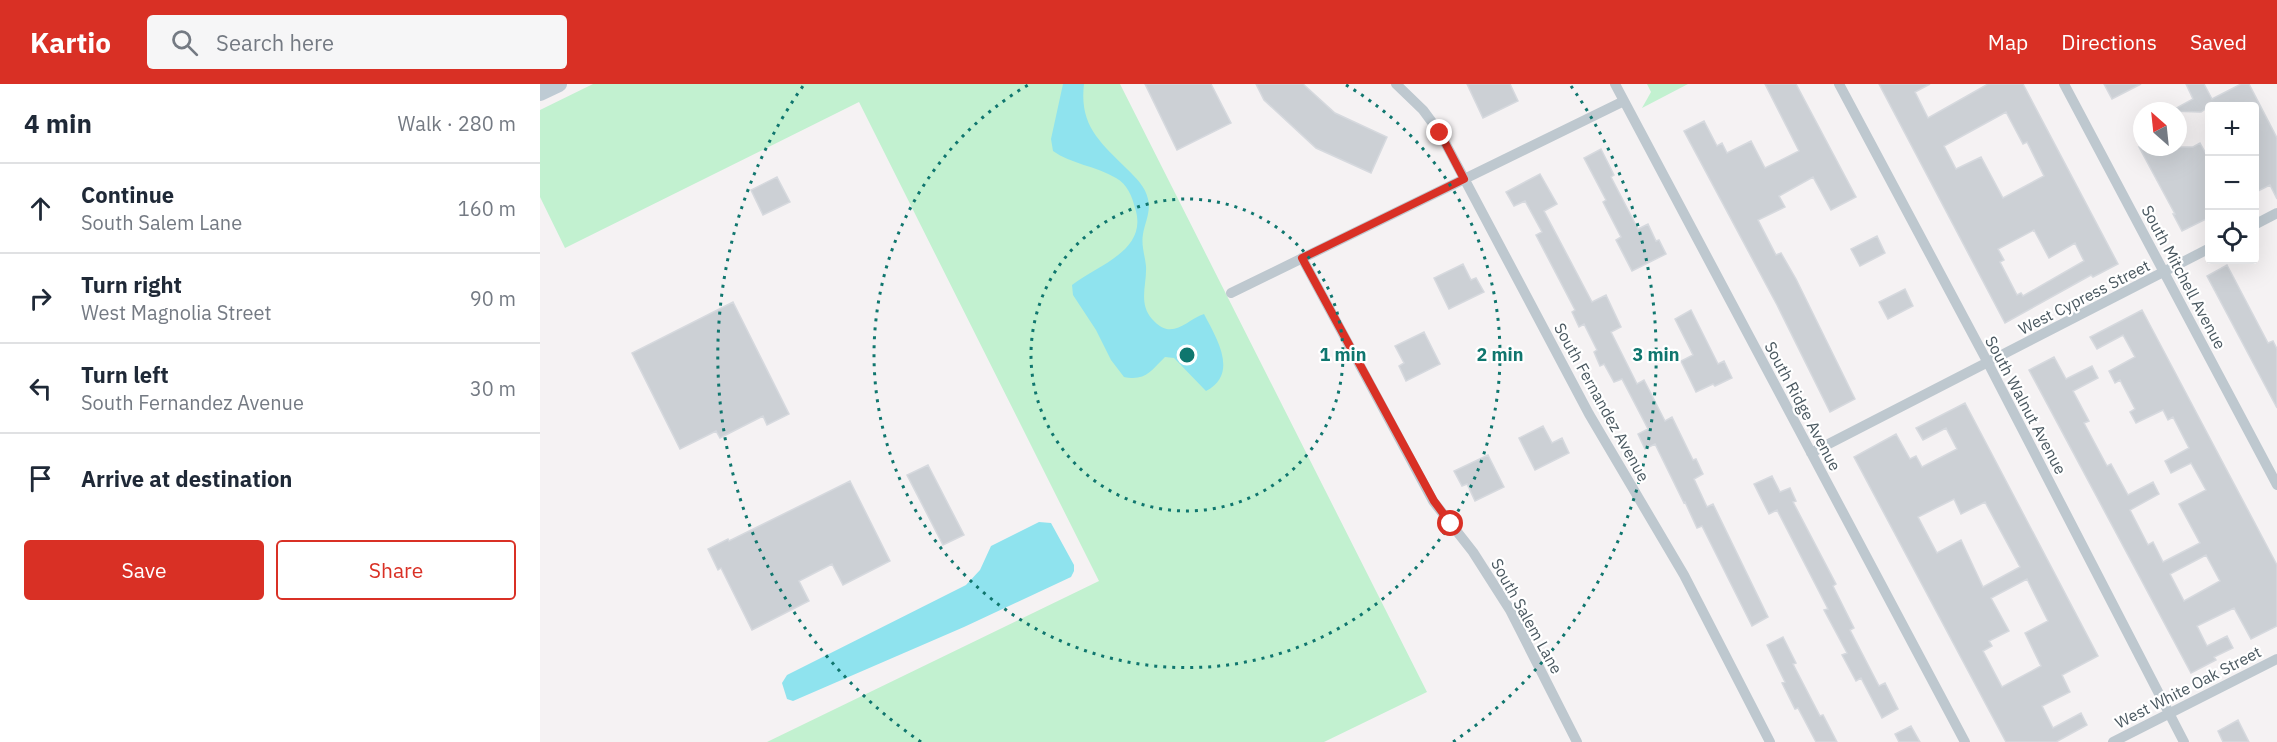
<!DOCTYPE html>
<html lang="en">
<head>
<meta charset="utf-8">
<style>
  body { margin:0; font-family:"IBM Plex Sans",sans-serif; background:#f6f6f7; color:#1f2937 }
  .controls { position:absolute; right:18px; top:18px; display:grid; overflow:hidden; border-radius:6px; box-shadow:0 6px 24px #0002 }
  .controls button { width:54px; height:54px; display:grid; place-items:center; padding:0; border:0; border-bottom:2px solid #e0e1e3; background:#fff; color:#1f2937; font:30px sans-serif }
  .compass { position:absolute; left:1593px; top:18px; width:54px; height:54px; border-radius:50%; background:#fff; box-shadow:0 6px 24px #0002; rotate:333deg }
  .stop { position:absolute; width:18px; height:18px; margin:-14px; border:4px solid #d93025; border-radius:50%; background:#fff }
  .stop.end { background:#d93025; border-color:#fff; box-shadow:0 2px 6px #0008 }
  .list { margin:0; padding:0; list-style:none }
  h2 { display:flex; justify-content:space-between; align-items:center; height:78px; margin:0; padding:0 24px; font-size:26px }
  h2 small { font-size:20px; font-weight:400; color:#747a83 }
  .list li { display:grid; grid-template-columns:39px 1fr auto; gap:18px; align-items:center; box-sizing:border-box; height:90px; padding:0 24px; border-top:2px solid #e0e1e3 }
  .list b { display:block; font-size:22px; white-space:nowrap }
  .list p { margin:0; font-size:20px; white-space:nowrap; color:#747a83 }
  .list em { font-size:20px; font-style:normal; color:#747a83 }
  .actions { display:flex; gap:12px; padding:18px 24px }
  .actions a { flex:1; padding:14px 0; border:2px solid #d93025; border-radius:6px; text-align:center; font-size:21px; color:#d93025 }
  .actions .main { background:#d93025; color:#fff }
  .icon { flex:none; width:33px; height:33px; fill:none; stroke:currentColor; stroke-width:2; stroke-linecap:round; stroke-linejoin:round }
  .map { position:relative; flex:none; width:1737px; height:658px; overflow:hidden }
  header { display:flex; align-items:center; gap:36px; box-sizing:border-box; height:84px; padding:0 30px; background:#d93025; color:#fff }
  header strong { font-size:28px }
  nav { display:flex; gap:33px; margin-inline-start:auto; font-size:21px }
  .search { width:420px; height:54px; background:#f6f6f7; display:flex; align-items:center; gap:15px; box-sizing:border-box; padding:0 21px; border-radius:6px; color:#747a83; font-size:22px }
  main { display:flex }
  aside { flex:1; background:#fff }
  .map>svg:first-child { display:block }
  .green { fill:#c2f1d0 }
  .water { fill:#8fe3ee }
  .building { fill:#ccd0d5; stroke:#d6d9de; stroke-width:1.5; fill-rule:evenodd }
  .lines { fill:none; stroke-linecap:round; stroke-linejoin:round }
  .street { stroke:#bec8cf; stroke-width:10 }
  .secondary { stroke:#becbd4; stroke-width:16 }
  .route { stroke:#d93025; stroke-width:8 }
  .ring { fill:none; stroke:#0f766e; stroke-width:3; stroke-dasharray:3 6 }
  .labels { text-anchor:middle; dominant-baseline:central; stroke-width:4.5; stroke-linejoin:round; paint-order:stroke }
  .street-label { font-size:16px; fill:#4a5860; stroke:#fff }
  .centre { fill:#0f766e; stroke:#fff; stroke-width:3 }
  .ring-label { font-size:18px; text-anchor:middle; font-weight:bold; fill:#0f766e; stroke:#fff; stroke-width:4.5; stroke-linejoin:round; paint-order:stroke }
</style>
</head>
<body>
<header>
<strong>Kartio</strong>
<div class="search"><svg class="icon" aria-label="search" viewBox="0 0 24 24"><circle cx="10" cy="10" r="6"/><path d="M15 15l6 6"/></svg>Search here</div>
<nav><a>Map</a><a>Directions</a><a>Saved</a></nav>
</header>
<main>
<aside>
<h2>4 min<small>Walk · 280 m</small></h2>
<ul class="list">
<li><svg class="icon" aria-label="ahead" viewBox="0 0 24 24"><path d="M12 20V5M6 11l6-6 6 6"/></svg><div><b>Continue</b><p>South Salem Lane</p></div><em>160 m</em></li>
<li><svg class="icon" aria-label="right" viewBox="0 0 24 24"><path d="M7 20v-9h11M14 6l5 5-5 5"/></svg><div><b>Turn right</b><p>West Magnolia Street</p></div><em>90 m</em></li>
<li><svg class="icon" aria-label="left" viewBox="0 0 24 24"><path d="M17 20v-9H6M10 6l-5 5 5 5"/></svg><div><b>Turn left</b><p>South Fernandez Avenue</p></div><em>30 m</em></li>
<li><svg class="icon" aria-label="arrive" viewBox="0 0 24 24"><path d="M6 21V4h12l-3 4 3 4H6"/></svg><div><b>Arrive at destination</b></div></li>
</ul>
<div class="actions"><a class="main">Save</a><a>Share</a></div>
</aside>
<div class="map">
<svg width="1737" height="658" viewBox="0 0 1737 658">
  <rect width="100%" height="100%" fill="#f5f2f3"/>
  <path class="green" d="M53,0H580L887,608L784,658H227L559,497L319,18L25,164L0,113V26Z
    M1107,0H1148L1102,24L1111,8Z"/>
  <path class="water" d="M523,0H544C539,42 560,58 587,85C596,94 605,102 608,115C611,128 605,138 603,150C601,161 605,172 606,182C607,201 598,219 612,235C632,258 646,236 664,230C677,255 699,290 666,307L634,274L625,273C610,288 605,297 584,293L571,276L556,246L533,211L532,201C558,181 609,166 595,124C592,112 587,100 576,94C556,82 531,80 513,67L511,55Z
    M499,438L511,439L534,481V487L531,493L424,543L253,617L247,615L242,599L247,591L426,501L440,486L451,462Z"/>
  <path class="building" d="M605,0H671L691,39L637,66Z
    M716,0H763L795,29L847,53L831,89L776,64L724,16Z
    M927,0H970L978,17L943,34Z
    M1225,0H1256L1316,113L1291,126L1273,93L1239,112L1245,123L1218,136L1236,171L1241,169L1256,195L1315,315L1290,328L1237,221L1144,47L1164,37L1177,62L1182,59L1187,69L1211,57L1225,84L1259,67Z
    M1339,0H1390L1375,8L1388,34L1448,0H1483L1578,180L1553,193L1551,191L1465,239ZM1466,28L1483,60L1487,58L1504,92L1463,114L1441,73L1416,85L1404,62ZM1494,146L1509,174L1535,159L1544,177L1483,212L1481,209L1477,211L1460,178L1464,176L1458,165Z
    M1564,0H1601L1572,15Z
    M1646,0H1664L1672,15L1701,0H1709L1737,54V115L1730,101L1714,109V22H1670L1661,28L1631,27L1653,15Z
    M1660,59L1670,77V133L1642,147L1633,130H1635L1599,63H1653Z
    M1061,65L1074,91L1071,93L1098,145L1108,140L1116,157L1119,156L1126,170L1092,187L1076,156L1081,153L1063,118L1066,116L1044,74Z
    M1000,90L1017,120L1004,127L1052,218L1066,211L1081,243L1071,248L1097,300L1104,296L1125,337L1132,333L1153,376L1156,375L1163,390L1154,395L1167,423L1173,420L1228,533L1212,542L1162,442L1157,444L1145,418L1144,419L1115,360L1105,365L1098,350L1108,345L1082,295L1074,298L1064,280L1060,282L1054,268L1057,266L1044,240L1039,243L1032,228L1035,226L996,151L1002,148L985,117L974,122L966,108Z
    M237,93L250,118L223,131L211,106Z
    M1337,152L1345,169L1320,182L1311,165Z
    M923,180L931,196L936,194L944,208L909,225L894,194Z
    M1687,181L1728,259L1733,257L1737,265V324L1667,192Z
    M1365,205L1373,222L1348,235L1339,218Z
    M193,218L249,330L227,341L223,332L180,354L176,347L140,365L92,269Z
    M1151,226L1178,280L1184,277L1192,294L1175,302L1173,300L1156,308L1141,277L1153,271L1135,235Z
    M1602,226L1737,481V542L1711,555L1694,524L1657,542L1667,562L1687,552L1693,564L1674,573L1676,576L1651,589L1489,286L1514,273L1526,295L1552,282L1558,294L1533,307L1549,337L1544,339L1567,382L1571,380L1588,411L1613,398L1619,410L1590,426L1608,461L1613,458L1623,478L1660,459L1639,420L1666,406L1651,379L1631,389L1625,377L1649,364L1633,333L1628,336L1623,326L1596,339L1590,328L1595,325L1580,296L1575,299L1569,287L1595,273L1583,251L1557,265L1550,253ZM1666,471L1680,497L1644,517L1630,490Z
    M884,248L900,280L866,297L859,282L864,279L855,262Z
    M1425,319L1558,572L1522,591L1530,608L1502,622L1513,644L1541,629L1547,641L1516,658H1466L1314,373L1356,350L1370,375L1376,372L1382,383L1417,365L1406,344L1383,356L1376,344ZM1414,415L1421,430L1445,418L1480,483L1443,503L1421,456L1397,469L1378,433ZM1487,495L1508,537L1485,549L1501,582L1462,603L1443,567L1452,562L1449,557L1469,547L1451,514Z
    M1003,342L1012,359L1022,354L1029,369L995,386L979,354Z
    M948,371L964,403L935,417L927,400L922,402L914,387Z
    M388,381L424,451L403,461L367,391Z
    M1232,392L1240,408L1250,404L1256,417L1253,418L1296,500L1293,502L1314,544L1310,546L1339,602L1345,599L1358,625L1342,634L1321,594L1316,597L1302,571L1307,569L1284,526L1288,525L1237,426L1229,430L1214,400Z
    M310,397L350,477L303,501L292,480L259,497L269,517L212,546L181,484L178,486L168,465L188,455L189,457Z
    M1243,553L1256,579L1253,580L1280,632L1283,631L1297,658H1276L1258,624L1255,625L1242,599L1245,598L1227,561Z
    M1698,636L1709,658H1683L1678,647Z
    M1371,642L1380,658H1359L1355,650Z"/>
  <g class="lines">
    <path class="street" d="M856,0L883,26L900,49L1049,330L1144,491L1230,658
      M1075,0L1425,658
      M1299,0L1448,279L1644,658
      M1524,0L1737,401
      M1714,141L1737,129
      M762,174L893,417L933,468L970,526L1037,658
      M691,209L1084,17
      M1271,369L1670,164
      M1573,658L1737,575"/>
    <path class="secondary" d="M0,9L19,0"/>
  </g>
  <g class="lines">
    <path class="route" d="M900,49L924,95L762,174L894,417L911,440"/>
  </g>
  <g class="ring">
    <circle cx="647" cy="271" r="156"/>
    <path d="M806 1A313 313 0 1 1 488 1"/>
    <path d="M381 658A469 469 0 0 1 263 2M1031 2A469 469 0 0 1 913 658"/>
  </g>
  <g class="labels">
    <g class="street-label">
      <text transform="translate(1644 193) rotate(62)">South Mitchell Avenue</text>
      <text transform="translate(1544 213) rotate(-27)">West Cypress Street</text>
      <text transform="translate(1062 318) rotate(61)">South Fernandez Avenue</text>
      <text transform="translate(1486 321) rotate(62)">South Walnut Avenue</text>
      <text transform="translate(1263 322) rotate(62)">South Ridge Avenue</text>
      <text transform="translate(987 532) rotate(61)">South Salem Lane</text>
      <text transform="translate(1648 603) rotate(-27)">West White Oak Street</text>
    </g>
  </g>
  <circle cx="647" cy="271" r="9" class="centre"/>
  <g class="ring-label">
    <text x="803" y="277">1 min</text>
    <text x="960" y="277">2 min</text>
    <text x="1116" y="277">3 min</text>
  </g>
</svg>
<div class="controls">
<button>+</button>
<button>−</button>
<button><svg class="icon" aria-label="locate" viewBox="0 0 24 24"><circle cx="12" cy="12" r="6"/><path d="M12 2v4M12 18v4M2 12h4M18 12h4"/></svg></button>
</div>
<svg class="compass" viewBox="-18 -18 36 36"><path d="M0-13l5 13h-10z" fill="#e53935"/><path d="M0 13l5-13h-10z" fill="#747a83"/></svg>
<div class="stop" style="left:911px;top:440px"></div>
<div class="stop end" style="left:900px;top:49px"></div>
</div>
</main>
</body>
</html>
